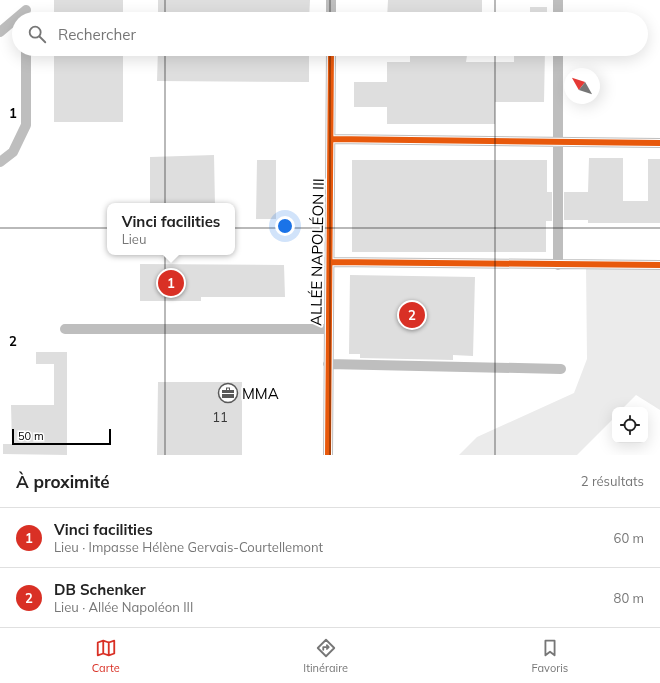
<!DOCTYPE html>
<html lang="fr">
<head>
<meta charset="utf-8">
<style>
  body { margin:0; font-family:Mulish,sans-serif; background:#f2f2f2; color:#222 }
  .controls { position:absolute; right:12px; bottom:12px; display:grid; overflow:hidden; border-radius:8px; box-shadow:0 4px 16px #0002 }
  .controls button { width:36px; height:36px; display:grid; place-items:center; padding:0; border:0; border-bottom:1px solid #e0e0e0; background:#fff; color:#222; font:20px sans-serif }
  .compass { position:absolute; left:564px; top:68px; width:36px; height:36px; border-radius:50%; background:#fff; box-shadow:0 4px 16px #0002; rotate:309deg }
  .scale { position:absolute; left:12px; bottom:10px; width:99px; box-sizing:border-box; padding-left:4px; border:2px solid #000; border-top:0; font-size:11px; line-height:14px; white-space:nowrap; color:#000; -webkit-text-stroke:3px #fff; paint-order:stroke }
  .you { position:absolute; left:285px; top:226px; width:14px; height:14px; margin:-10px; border:3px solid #fff; border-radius:50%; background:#1a73e8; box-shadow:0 0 0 6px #1a73e833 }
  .badge { display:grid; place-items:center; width:26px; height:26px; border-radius:50%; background:#d93025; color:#fff; font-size:13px; font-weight:700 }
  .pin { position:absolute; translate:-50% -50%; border:2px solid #fff; box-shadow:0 1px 4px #0006 }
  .popup { position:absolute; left:107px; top:203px; width:128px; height:52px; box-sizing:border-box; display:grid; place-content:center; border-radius:8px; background:#fff; filter:drop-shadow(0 1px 3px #0005); font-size:13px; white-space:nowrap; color:#767676 }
  .popup b { font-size:15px; color:#222 }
  .popup::after { content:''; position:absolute; left:50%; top:100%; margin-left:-8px; border:8px solid transparent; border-top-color:#fff }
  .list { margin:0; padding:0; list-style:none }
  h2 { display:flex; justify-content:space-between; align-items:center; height:52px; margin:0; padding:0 16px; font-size:17px }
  h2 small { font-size:13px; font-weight:400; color:#767676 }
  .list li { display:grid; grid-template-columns:26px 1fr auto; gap:12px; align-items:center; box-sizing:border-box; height:60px; padding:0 16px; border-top:1px solid #e0e0e0 }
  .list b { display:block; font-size:15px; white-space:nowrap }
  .list p { margin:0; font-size:13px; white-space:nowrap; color:#767676 }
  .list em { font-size:13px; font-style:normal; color:#767676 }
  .icon { flex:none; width:22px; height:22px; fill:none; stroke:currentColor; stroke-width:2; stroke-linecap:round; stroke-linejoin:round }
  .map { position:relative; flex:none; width:660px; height:455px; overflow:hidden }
  .search { position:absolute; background:#fff; box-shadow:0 4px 16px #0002; left:12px; right:12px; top:12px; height:44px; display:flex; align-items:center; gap:10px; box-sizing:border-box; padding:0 14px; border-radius:22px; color:#767676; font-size:15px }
  .sheet { height:172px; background:#fff }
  nav { display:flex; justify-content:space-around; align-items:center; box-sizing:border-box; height:56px; border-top:1px solid #e0e0e0; background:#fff; font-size:11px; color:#767676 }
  nav a { display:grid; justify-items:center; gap:2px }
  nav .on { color:#d93025 }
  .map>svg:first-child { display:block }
  .green { fill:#ebebeb }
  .building { fill:#dedede }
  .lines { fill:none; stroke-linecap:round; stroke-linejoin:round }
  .street { stroke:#bebebe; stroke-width:10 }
  .cycleway-casing { stroke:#fff; stroke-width:8 }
  .cycleway { stroke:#e8590c; stroke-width:6 }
  .grid { fill:none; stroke:#000; stroke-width:1; stroke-opacity:0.55 }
  .labels { text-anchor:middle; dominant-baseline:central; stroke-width:4; stroke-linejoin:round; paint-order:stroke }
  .number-label { font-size:13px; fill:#383838 }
  .street-label { font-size:15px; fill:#000; stroke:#fff }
  .poi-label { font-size:15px; fill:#000; stroke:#fff; text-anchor:start }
  .grid-label { font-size:13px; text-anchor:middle; font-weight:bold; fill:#000; stroke:#fff; stroke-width:4; stroke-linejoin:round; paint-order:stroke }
</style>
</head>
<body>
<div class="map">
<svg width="660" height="455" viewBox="0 0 660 455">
  <rect width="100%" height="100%" fill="#fff"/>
  <path class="green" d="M586,265H660V410L636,395L621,410H615V417L577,455H459L477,437L574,393L587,359Z"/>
  <path class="building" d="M54,0H123V19H54Z
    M158,0H310L309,19H158Z
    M388,0H482V19H387Z
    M530,7H547V19H530Z
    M54,49H123V122H54Z
    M158,49H309V82L157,81Z
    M410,49H468L466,62H514V49H545L544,102H495V124H387V107H354V82H387V62H410Z
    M214,155L215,206H150V157Z
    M589,158H623V201H648V159H660V223H588V220H564V192H588Z
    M257,160H276V219H256Z
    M352,160H547V192H552V221H546V252H352Z
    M140,264L284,265L285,297H201V301H140Z
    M350,275L475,277L473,356L453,355V360L360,358V354H349Z
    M36,352H67V455L3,454V444H12L11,405H54V364H36Z
    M158,382H242V455H157Z"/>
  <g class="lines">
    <path class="street" d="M331,19V0
      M558,19V0
      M0,32L26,10
      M331,139L660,143
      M0,162L13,152L26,125V49
      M330,262L660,265
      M558,265V49
      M65,329H329
      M328,364L561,369
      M328,455L331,49"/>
    <g class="cycleway-casing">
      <path id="cycleway" d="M331,139L660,143
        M330,262L660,265
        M328,455L331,49"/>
    </g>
    <use href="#cycleway" class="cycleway"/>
  </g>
  <path class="grid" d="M165,0V19M330,0V19M495,0V19M165,49V455M330,49V455M495,49V455M0,228H660"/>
  <defs>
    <g id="office-ring" transform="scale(1)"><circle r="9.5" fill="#fff" stroke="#595959" stroke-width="1.5"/><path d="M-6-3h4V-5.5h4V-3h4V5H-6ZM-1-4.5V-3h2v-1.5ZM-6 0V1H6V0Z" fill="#595959"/></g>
  </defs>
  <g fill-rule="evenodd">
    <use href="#office-ring" x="228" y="393"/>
  </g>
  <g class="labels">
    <g class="number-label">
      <text x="220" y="417">11</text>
    </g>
    <g class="street-label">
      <text transform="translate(317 252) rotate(-89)">ALLÉE NAPOLÉON III</text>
    </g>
    <g class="poi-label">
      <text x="242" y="393">MMA</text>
    </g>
  </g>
  <g class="grid-label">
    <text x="13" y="118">1</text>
    <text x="13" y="346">2</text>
  </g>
</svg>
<div class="controls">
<button><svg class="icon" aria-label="locate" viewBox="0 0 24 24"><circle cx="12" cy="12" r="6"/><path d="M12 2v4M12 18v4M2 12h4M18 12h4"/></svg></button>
</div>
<svg class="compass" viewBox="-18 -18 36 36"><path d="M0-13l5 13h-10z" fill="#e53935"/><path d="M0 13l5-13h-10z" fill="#767676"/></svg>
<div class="scale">50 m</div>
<div class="you"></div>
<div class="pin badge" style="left:171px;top:283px">1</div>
<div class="popup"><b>Vinci facilities</b>Lieu</div>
<div class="pin badge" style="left:412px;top:315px">2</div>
<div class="search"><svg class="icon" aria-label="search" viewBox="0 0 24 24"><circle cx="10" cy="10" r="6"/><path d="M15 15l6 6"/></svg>Rechercher</div>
</div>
<section class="sheet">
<h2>À proximité<small>2 résultats</small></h2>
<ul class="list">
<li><span class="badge">1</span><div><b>Vinci facilities</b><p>Lieu · Impasse Hélène Gervais-Courtellemont</p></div><em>60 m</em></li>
<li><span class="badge">2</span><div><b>DB Schenker</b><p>Lieu · Allée Napoléon III</p></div><em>80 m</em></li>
</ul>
</section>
<nav>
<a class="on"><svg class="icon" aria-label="map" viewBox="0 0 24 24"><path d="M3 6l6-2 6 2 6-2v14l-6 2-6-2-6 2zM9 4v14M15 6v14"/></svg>Carte</a>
<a><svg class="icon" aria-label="directions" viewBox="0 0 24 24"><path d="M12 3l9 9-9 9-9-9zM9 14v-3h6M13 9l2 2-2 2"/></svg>Itinéraire</a>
<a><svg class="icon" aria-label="saved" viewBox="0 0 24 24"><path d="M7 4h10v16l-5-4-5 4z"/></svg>Favoris</a>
</nav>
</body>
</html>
